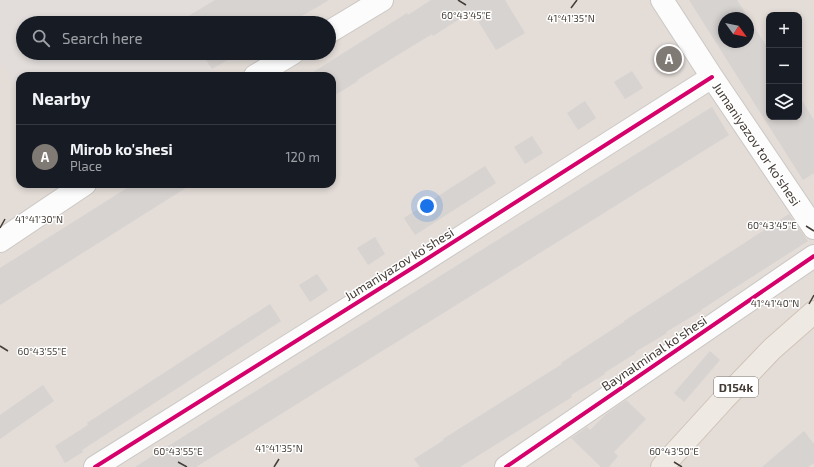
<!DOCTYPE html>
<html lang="en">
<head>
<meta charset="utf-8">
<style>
  body { margin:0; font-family:"Exo 2",sans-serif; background:#242831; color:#f1f3f6 }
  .controls { position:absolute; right:12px; top:12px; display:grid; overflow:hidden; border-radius:8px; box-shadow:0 2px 6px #0003 }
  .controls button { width:36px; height:36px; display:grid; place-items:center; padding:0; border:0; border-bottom:1px solid #363941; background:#171b24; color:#f1f3f6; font:20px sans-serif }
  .compass { position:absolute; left:718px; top:12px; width:36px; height:36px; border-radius:50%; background:#171b24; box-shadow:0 2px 6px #0003; rotate:123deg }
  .you { position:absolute; left:427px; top:206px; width:14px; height:14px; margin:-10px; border:3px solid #fff; border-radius:50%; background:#1a73e8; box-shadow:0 0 0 6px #1a73e833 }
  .badge { display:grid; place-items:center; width:26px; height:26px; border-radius:50%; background:#807a75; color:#fff; font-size:13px; font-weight:700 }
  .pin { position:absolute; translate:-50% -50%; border:2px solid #fff; box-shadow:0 1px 4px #0006 }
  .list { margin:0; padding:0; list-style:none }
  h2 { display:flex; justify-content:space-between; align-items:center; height:52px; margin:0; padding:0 16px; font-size:17px }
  h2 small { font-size:13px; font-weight:400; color:#9ea1a6 }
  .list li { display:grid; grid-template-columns:26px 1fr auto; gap:12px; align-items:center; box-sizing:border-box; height:64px; padding:0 16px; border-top:1px solid #363941 }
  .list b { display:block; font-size:15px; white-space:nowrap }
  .list p { margin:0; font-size:13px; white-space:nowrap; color:#9ea1a6 }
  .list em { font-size:13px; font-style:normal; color:#9ea1a6 }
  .icon { flex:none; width:22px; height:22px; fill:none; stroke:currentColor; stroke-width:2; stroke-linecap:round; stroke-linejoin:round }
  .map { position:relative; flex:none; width:814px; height:467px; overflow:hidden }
  .search { position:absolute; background:#171b24; box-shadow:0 2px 6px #0003; left:16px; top:16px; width:320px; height:44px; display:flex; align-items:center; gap:10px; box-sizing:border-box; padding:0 14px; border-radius:22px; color:#9ea1a6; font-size:15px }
  .panel { position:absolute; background:#171b24; box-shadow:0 2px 6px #0003; left:16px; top:72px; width:320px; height:116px; border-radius:12px }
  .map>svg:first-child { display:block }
  .residential { fill:#e3dcd7; fill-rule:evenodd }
  .industrial { fill:#e2ddda }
  .building { fill:#d7d3d0; fill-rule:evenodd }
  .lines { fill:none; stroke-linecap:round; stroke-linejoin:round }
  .minor-casing { stroke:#cbc8c5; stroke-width:24 }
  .major-casing { stroke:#d0c3b8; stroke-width:24 }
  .minor { stroke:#fdfcfc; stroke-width:22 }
  .major { stroke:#efe9e4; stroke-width:22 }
  .cycleway-casing { stroke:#fff; stroke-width:6 }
  .cycleway { stroke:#d6006c; stroke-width:4 }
  .ticks { fill:none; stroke:#443c36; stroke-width:1.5 }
  .labels { text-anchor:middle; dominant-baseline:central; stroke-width:3; stroke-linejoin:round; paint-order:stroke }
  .shield { fill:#fff; stroke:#7c7672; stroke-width:1 }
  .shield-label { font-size:12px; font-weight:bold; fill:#443c36 }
  .street-label { font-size:13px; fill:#443c36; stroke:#fff }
  .ticks-label { font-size:10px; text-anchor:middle; fill:#443c36; stroke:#fff; stroke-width:3; stroke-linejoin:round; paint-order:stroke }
</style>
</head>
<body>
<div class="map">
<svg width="814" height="467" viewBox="0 0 814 467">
  <rect width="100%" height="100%" fill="#efece9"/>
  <path class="residential" d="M0,0H814V467H0ZM769,15H799V117H769ZM724,18H748V42H724ZM23,23H329V53H23ZM20,76H332V184H20Z"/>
  <path class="industrial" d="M0,0H329L290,23H23V53H240L202,76H20V94L3,65L0,67Z"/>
  <path class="building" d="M215,0H329L290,23H177Z
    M431,0H505L525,33L496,50L472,11L433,36L432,34L357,80L358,81L332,97V76H307L407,13L408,15Z
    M689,0H737L769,50V117H799V96L814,120V173L803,180ZM724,18H748V42H724Z
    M673,44L683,61L666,73L655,56Z
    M202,53H240L212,69Z
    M632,71L643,88L625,99L614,82Z
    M585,101L596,118L578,130L567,113Z
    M712,107L729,135L196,467H135L235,404L378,315L496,241Z
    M532,136L543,153L525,164L514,147Z
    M485,166L496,183L415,235L404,218Z
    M133,184H192L0,305V268L105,202Z
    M789,214L808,241L733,289L701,310V311L666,332L667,333L635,352L636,353L604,373L605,374L571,395L572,397L460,467H420L414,459L444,440L443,439L562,364L561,363L593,342L624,322V321Z
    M375,237L385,254L368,265L357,248Z
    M317,274L328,290L310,302L299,285Z
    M270,304L281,321L82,450L83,452L65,463L55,446L88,425L87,423Z
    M710,351L720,360L684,402L674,393Z
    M43,385L54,401L0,439V415Z
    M626,400L646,419L614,452L618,456L609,467H601L571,438L587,427L590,430L606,414Z
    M804,431L814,444V463L808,467H762Z"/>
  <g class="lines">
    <g class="minor-casing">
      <path id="minor" d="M662,0L712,77L814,228
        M329,32L382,0
        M255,76L293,53
        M0,241L85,184
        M95,467L422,262L712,77
        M506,467L814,256"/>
    </g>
    <g class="major-casing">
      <path id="major" d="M662,467L723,400L772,349L814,312"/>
    </g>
    <use href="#minor" class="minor"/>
    <use href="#major" class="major"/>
    <g class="cycleway-casing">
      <path id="cycleway" d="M95,467L422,262L712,77
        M506,467L814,256"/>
    </g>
    <use href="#cycleway" class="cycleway"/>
  </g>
  <path class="ticks" d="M458,0L466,5M571,8L577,0M806,226L814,231M0,228L5,219M809,304L814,295M0,346L8,351M178,462L187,467M674,462L682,467M274,467L279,459"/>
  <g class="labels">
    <rect class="shield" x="714" y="377" width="44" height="20" rx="3"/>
    <g class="shield-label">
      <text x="736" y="387">D154k</text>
    </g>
    <g class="street-label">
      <text transform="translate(757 144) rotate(56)">Jumaniyazov tor ko'shesi</text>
      <text transform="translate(399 264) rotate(-32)">Jumaniyazov ko'shesi</text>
      <text transform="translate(654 353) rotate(-34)">Baynalminal ko'shesi</text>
    </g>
  </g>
  <g class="ticks-label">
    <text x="466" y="19">60°43'45"E</text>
    <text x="571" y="22">41°41'35"N</text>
    <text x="39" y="223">41°41'30"N</text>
    <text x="772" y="229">60°43'45"E</text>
    <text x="775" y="307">41°41'40"N</text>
    <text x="42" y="355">60°43'55"E</text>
    <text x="279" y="452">41°41'35"N</text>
    <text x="178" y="455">60°43'55"E</text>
    <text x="674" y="455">60°43'50"E</text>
  </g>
</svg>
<div class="controls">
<button>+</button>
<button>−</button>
<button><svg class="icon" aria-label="layers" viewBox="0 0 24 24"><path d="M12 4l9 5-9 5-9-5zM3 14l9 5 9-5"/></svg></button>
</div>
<svg class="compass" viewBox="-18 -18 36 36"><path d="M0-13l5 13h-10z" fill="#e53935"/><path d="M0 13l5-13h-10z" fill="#9ea1a6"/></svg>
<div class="you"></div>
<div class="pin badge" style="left:669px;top:59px">A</div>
<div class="search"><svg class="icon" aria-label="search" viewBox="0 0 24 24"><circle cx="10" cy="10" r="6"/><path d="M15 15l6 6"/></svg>Search here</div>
<section class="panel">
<h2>Nearby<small></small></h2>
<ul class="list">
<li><span class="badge">A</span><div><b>Mirob ko'shesi</b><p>Place</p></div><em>120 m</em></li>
</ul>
</section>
</div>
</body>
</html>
